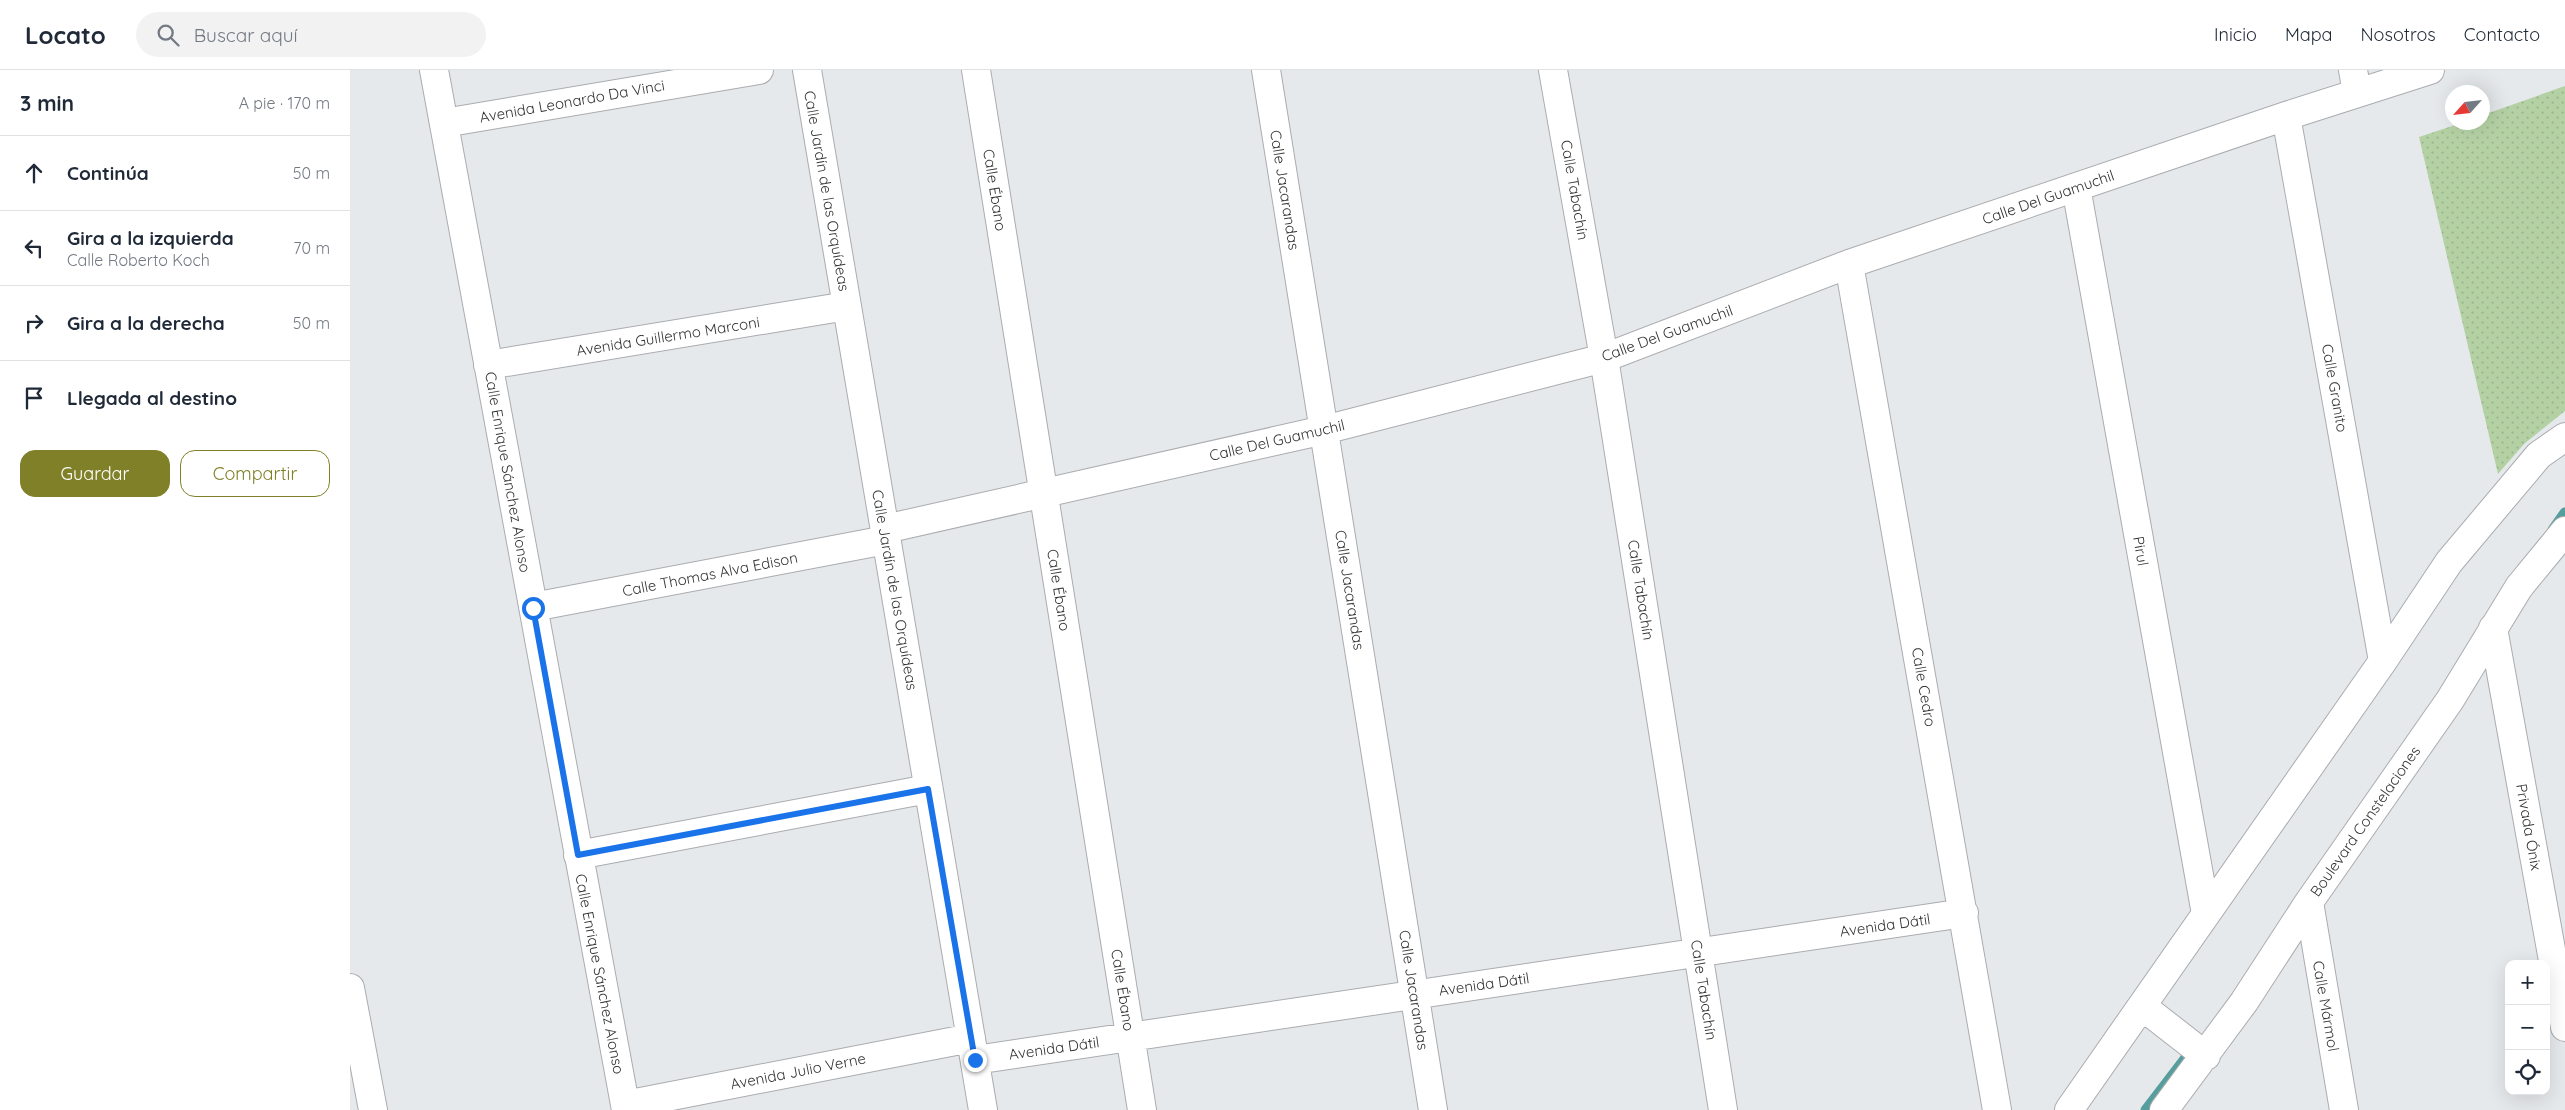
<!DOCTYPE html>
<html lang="es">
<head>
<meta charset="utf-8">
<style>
  body { margin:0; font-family:Quicksand,sans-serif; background:#f2f2f3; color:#1f2937 }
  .controls { position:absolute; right:15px; bottom:15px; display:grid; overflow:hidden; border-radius:10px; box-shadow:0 5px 20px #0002 }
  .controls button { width:45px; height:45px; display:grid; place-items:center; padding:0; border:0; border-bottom:1px solid #e0e1e3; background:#fff; color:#1f2937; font:25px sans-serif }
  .compass { position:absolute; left:2095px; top:15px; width:45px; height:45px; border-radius:50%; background:#fff; box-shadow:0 5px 20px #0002; rotate:243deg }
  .stop { position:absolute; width:15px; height:15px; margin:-11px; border:4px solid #1a73e8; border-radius:50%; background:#fff }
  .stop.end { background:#1a73e8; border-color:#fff; box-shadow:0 1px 5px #0008 }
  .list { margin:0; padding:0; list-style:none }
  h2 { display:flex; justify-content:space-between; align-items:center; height:65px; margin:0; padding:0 20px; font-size:21px }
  h2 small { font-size:16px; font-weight:400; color:#747a83 }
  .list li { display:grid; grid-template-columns:32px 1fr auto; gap:15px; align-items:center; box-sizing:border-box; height:75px; padding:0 20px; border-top:1px solid #e0e1e3 }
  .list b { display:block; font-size:19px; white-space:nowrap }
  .list p { margin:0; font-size:16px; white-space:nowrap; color:#747a83 }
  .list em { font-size:16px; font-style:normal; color:#747a83 }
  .actions { display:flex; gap:10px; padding:15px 20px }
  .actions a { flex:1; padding:11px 0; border:1px solid #808029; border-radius:15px; text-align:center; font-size:18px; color:#808029 }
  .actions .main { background:#808029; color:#fff }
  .icon { flex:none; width:28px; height:28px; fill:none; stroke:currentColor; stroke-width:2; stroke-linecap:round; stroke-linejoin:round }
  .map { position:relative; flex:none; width:2215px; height:1040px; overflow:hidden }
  header { display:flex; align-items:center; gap:30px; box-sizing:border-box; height:70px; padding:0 25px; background:#fff; border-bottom:1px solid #e0e1e3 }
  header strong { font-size:24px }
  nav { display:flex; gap:28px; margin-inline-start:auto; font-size:18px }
  .search { width:350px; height:45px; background:#f2f2f3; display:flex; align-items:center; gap:12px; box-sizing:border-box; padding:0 18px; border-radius:28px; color:#747a83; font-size:19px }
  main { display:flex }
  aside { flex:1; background:#fff }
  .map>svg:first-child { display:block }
  .grass { fill:url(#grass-dots) }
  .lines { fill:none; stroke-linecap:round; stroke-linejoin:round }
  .stream { stroke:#569e9e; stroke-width:11 }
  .minor-casing { stroke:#aaacaf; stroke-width:30 }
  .minor { stroke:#fff; stroke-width:28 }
  .route { stroke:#1a73e8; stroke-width:6 }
  .labels { text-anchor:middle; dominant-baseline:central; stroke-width:5; stroke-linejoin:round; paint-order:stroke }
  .street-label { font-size:15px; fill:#323334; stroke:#fff }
</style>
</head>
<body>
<header>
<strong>Locato</strong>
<div class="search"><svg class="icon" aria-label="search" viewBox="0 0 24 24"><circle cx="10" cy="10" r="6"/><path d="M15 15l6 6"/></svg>Buscar aquí</div>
<nav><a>Inicio</a><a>Mapa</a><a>Nosotros</a><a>Contacto</a></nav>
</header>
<main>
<aside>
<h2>3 min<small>A pie · 170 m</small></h2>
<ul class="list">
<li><svg class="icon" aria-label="ahead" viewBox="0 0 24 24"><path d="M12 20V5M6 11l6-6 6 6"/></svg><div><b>Continúa</b></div><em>50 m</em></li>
<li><svg class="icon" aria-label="left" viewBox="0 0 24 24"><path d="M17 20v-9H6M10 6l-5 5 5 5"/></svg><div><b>Gira a la izquierda</b><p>Calle Roberto Koch</p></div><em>70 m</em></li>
<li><svg class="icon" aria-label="right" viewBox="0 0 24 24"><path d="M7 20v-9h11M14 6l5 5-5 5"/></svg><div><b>Gira a la derecha</b></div><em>50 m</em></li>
<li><svg class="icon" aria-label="arrive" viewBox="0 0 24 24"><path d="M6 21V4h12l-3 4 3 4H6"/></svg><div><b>Llegada al destino</b></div></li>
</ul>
<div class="actions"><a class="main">Guardar</a><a>Compartir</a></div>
</aside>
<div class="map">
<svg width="2215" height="1040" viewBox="0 0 2215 1040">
  <defs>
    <pattern id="grass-dots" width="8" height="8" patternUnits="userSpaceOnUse" patternTransform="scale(1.25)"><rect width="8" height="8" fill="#b4d1a4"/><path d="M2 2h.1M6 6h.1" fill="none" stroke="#9bb48e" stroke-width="1.8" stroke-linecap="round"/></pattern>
  </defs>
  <rect width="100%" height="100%" fill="#e6e9ec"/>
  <path class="grass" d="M2215,16V341L2174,374L2148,404L2069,67L2111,53L2132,52L2133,45Z"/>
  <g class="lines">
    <path class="stream" d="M2203,460L2215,443
      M1796,1040L1845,976"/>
    <g class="minor-casing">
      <path id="minor" d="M84,0L276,1040
        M457,0L633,1040
        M626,0L792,1040
        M916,0L1083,1040
        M1203,0L1254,288L1373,1040
        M2003,0L2007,23
        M1936,46L2033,591
        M94,53L409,0
        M1726,117L1856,844
        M1499,194L1647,1040
        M138,295L497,236
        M535,459L974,360L1254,288L1499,194L1936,46L2080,0
        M183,537L536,470
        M2143,558L2215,957
        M228,785L578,719
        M1959,832L1994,1040
        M0,918L23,1040
        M1793,937L1856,986
        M625,990L1614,843
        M275,1035L621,968
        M1719,1040L2033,591L2099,492L2189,385L2215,367
        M1814,1040L1894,932L1959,832L2100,630L2169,517L2215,461"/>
    </g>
    <use href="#minor" class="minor"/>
  </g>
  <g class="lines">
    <path class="route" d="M183,538L228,785L578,719L625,990"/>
  </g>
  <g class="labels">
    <g class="street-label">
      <text transform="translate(222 31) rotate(-10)">Avenida Leonardo Da Vinci</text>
      <text transform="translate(645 120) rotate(81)">Calle Ébano</text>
      <text transform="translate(935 120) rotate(81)">Calle Jacarandas</text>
      <text transform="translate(1225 120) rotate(80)">Calle Tabachín</text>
      <text transform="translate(477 121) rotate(80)">Calle Jardín de las Orquídeas</text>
      <text transform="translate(1698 127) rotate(-19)">Calle Del Guamuchil</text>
      <text transform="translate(1317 263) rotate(-20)">Calle Del Guamuchil</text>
      <text transform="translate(318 266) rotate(-9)">Avenida Guillermo Marconi</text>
      <text transform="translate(1985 318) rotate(80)">Calle Granito</text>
      <text transform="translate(927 370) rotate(-13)">Calle Del Guamuchil</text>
      <text transform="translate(158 402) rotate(80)">Calle Enrique Sánchez Alonso</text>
      <text transform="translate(1791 481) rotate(80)">Pirul</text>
      <text transform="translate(360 504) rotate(-11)">Calle Thomas Alva Edison</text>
      <text transform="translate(545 520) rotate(80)">Calle Jardín de las Orquídeas</text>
      <text transform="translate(709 520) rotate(81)">Calle Ébano</text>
      <text transform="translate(1000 520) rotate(81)">Calle Jacarandas</text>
      <text transform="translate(1291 520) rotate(81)">Calle Tabachín</text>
      <text transform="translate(1574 617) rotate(80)">Calle Cedro</text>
      <text transform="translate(2015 751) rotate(-55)">Boulevard Constelaciones</text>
      <text transform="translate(2179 757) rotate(80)">Privada Ónix</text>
      <text transform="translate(1535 855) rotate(-8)">Avenida Dátil</text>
      <text transform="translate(250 904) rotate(79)">Calle Enrique Sánchez Alonso</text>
      <text transform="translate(1134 914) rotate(-8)">Avenida Dátil</text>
      <text transform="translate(773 920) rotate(81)">Calle Ébano</text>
      <text transform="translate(1064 920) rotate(81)">Calle Jacarandas</text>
      <text transform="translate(1354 920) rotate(81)">Calle Tabachín</text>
      <text transform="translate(1976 936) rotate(80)">Calle Mármol</text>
      <text transform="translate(704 978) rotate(-8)">Avenida Dátil</text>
      <text transform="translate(448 1001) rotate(-11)">Avenida Julio Verne</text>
    </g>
  </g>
</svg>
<div class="controls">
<button>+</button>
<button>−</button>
<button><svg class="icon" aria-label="locate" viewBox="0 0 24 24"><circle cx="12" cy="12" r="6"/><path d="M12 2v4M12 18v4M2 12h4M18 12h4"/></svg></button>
</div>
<svg class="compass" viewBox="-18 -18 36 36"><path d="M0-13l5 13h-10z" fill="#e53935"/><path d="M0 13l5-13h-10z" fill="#747a83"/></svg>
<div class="stop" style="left:183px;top:538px"></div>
<div class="stop end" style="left:625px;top:990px"></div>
</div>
</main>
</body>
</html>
